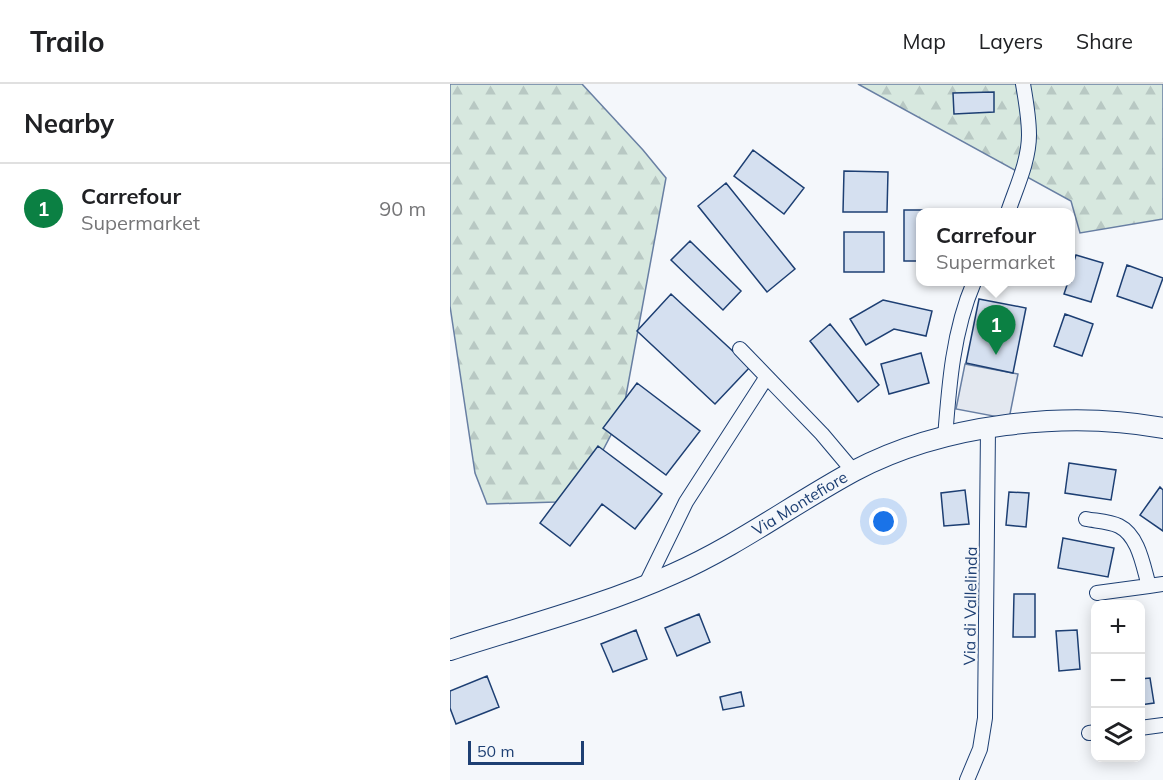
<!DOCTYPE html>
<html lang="en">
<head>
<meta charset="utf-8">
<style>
  body { margin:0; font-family:Mulish,sans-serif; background:#f6f6f6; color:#202124 }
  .controls { position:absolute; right:18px; bottom:18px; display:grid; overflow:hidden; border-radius:12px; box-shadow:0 3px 15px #0003 }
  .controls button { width:54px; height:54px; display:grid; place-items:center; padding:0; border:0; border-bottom:2px solid #e0e0e0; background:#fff; color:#202124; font:30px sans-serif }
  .scale { position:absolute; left:18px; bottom:15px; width:116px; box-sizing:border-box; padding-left:6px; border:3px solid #1d3f73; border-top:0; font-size:16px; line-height:21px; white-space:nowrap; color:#1d3f73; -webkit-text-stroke:4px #f4f7fb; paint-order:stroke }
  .you { position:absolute; left:434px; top:438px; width:21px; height:21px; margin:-15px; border:4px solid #fff; border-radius:50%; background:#1a73e8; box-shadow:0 0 0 9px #1a73e833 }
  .badge { display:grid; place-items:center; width:39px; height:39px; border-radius:50%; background:#0b8043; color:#fff; font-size:20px; font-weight:700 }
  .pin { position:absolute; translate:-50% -50px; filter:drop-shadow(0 2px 3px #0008) }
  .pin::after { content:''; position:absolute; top:32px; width:21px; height:18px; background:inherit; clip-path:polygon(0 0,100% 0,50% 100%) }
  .popup { position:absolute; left:466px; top:124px; width:159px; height:78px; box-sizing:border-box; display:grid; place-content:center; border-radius:12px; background:#fff; filter:drop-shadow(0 2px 4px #0005); font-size:20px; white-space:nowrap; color:#757577 }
  .popup b { font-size:22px; color:#202124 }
  .popup::after { content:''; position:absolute; left:50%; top:100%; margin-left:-12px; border:12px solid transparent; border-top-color:#fff }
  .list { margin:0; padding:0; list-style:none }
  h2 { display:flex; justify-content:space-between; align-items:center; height:78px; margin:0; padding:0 24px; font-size:26px }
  h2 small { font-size:20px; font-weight:400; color:#757577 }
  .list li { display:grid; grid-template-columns:39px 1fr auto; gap:18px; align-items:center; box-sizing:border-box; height:90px; padding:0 24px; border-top:2px solid #e0e0e0 }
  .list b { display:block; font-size:22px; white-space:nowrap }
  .list p { margin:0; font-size:20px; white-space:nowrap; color:#757577 }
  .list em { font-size:20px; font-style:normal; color:#757577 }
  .icon { flex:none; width:33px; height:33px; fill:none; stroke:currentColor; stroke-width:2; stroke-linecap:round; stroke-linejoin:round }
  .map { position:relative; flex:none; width:713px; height:696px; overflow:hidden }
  header { display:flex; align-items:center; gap:36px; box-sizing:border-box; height:84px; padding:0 30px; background:#fff; border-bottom:2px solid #e0e0e0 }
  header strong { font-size:28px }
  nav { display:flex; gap:33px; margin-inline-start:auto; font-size:21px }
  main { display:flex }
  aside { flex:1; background:#fff }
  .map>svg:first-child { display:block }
  .forest { fill:url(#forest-firs); stroke:#687fa3; stroke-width:1.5 }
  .parking { fill:#e3e8f0; stroke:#687fa3; stroke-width:1.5 }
  .building { fill:#d5e0f0; stroke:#1d3f73; stroke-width:1.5 }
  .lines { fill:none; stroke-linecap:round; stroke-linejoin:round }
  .minor-casing { stroke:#1d3f73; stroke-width:16 }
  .secondary-casing { stroke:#1d3f73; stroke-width:22 }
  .minor { stroke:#f4f7fb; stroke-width:14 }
  .secondary { stroke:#f4f7fb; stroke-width:20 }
  .labels { text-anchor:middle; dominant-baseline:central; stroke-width:4.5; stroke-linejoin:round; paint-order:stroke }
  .street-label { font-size:16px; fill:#1d3f73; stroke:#f4f7fb }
</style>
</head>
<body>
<header>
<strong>Trailo</strong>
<nav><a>Map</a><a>Layers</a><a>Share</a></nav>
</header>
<main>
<aside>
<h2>Nearby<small></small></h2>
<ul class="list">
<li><span class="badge">1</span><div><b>Carrefour</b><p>Supermarket</p></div><em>90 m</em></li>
</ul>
</aside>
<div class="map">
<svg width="713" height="696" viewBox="0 0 713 696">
  <defs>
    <pattern id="forest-firs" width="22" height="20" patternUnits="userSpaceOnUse" patternTransform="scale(1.5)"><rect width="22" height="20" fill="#d7e8df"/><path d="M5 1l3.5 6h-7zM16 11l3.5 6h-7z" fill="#b8c8c3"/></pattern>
  </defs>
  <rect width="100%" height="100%" fill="#f4f7fb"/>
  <path class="forest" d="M0,0H132L193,66L216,94L173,328L153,366L106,418L37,420L25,389L0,222Z
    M408,0H713V135L630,149L621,117Z"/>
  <path class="parking" d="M515,280L568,290L559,335L506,325Z"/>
  <path class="building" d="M544,8V28L504,30L503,9Z
    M303,66L354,104L334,130L284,92Z
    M394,87L438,88L437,128H393Z
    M276,99L345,185L317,208L248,122Z
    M454,126H503V128H471V177H454Z
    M394,148H434V188H394Z
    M240,157L291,207L273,226L221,176Z
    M626,171L653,179L641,218L614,210L618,198H621V186Z
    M677,181L713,194L702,224L667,212Z
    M221,210L300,283L265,320L187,247Z
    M529,215L576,224L563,289L516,279Z
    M433,216L482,227L476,252L444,245L416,261L400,235Z
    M615,230L643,240L632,272L604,262Z
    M380,240L429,301L408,318L360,257Z
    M471,269L479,299L439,310L431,280Z
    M187,299L250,347L216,391L153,344Z
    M148,362L212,410L185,445L152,420L120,462L90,439Z
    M619,379L666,386L661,416L615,409Z
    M710,403L713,406V447L690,431Z
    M515,406L519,440L494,442L491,409Z
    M559,408L579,409L576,443L556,441Z
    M613,454L664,464L658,493L608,484Z
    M564,510H585V553H563Z
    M249,530L260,558L227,572L215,544Z
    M186,546L197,575L163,588L151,560Z
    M627,546L630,585L609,587L606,547Z
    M37,592L49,623L6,640L0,624V607Z
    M700,594L704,619L690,621V595Z
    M291,608L294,622L273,626L270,613Z"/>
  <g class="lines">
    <g class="minor-casing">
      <path id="minor" d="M558,128C566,104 579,77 579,51C579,34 576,17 573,0
        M290,265L372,350L404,388
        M495,354C499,301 503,247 524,198
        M636,435C646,437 659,437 669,442C689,452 693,482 699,502L713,500
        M195,502L236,418L316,294
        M647,509L699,502
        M690,644L713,641
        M639,649L646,648
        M517,696L530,665L535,634L538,345"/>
    </g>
    <g class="secondary-casing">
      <g id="secondary">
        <path id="s1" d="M0,566C74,542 152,522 223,490C287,462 343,420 404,387C493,340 615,326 713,344"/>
      </g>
    </g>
    <use href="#minor" class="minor"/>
    <use href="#secondary" class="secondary"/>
  </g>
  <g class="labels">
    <g class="street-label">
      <text stroke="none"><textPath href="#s1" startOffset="381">Via Montefiore</textPath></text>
      <text transform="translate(520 522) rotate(-89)">Via di Vallelinda</text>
    </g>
  </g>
</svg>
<div class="controls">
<button>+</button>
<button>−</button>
<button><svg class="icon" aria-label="layers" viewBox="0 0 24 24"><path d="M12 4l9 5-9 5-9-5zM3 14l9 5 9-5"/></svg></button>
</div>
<div class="scale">50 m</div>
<div class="you"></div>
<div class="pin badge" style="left:546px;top:271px">1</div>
<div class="popup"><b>Carrefour</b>Supermarket</div>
</div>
</main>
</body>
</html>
